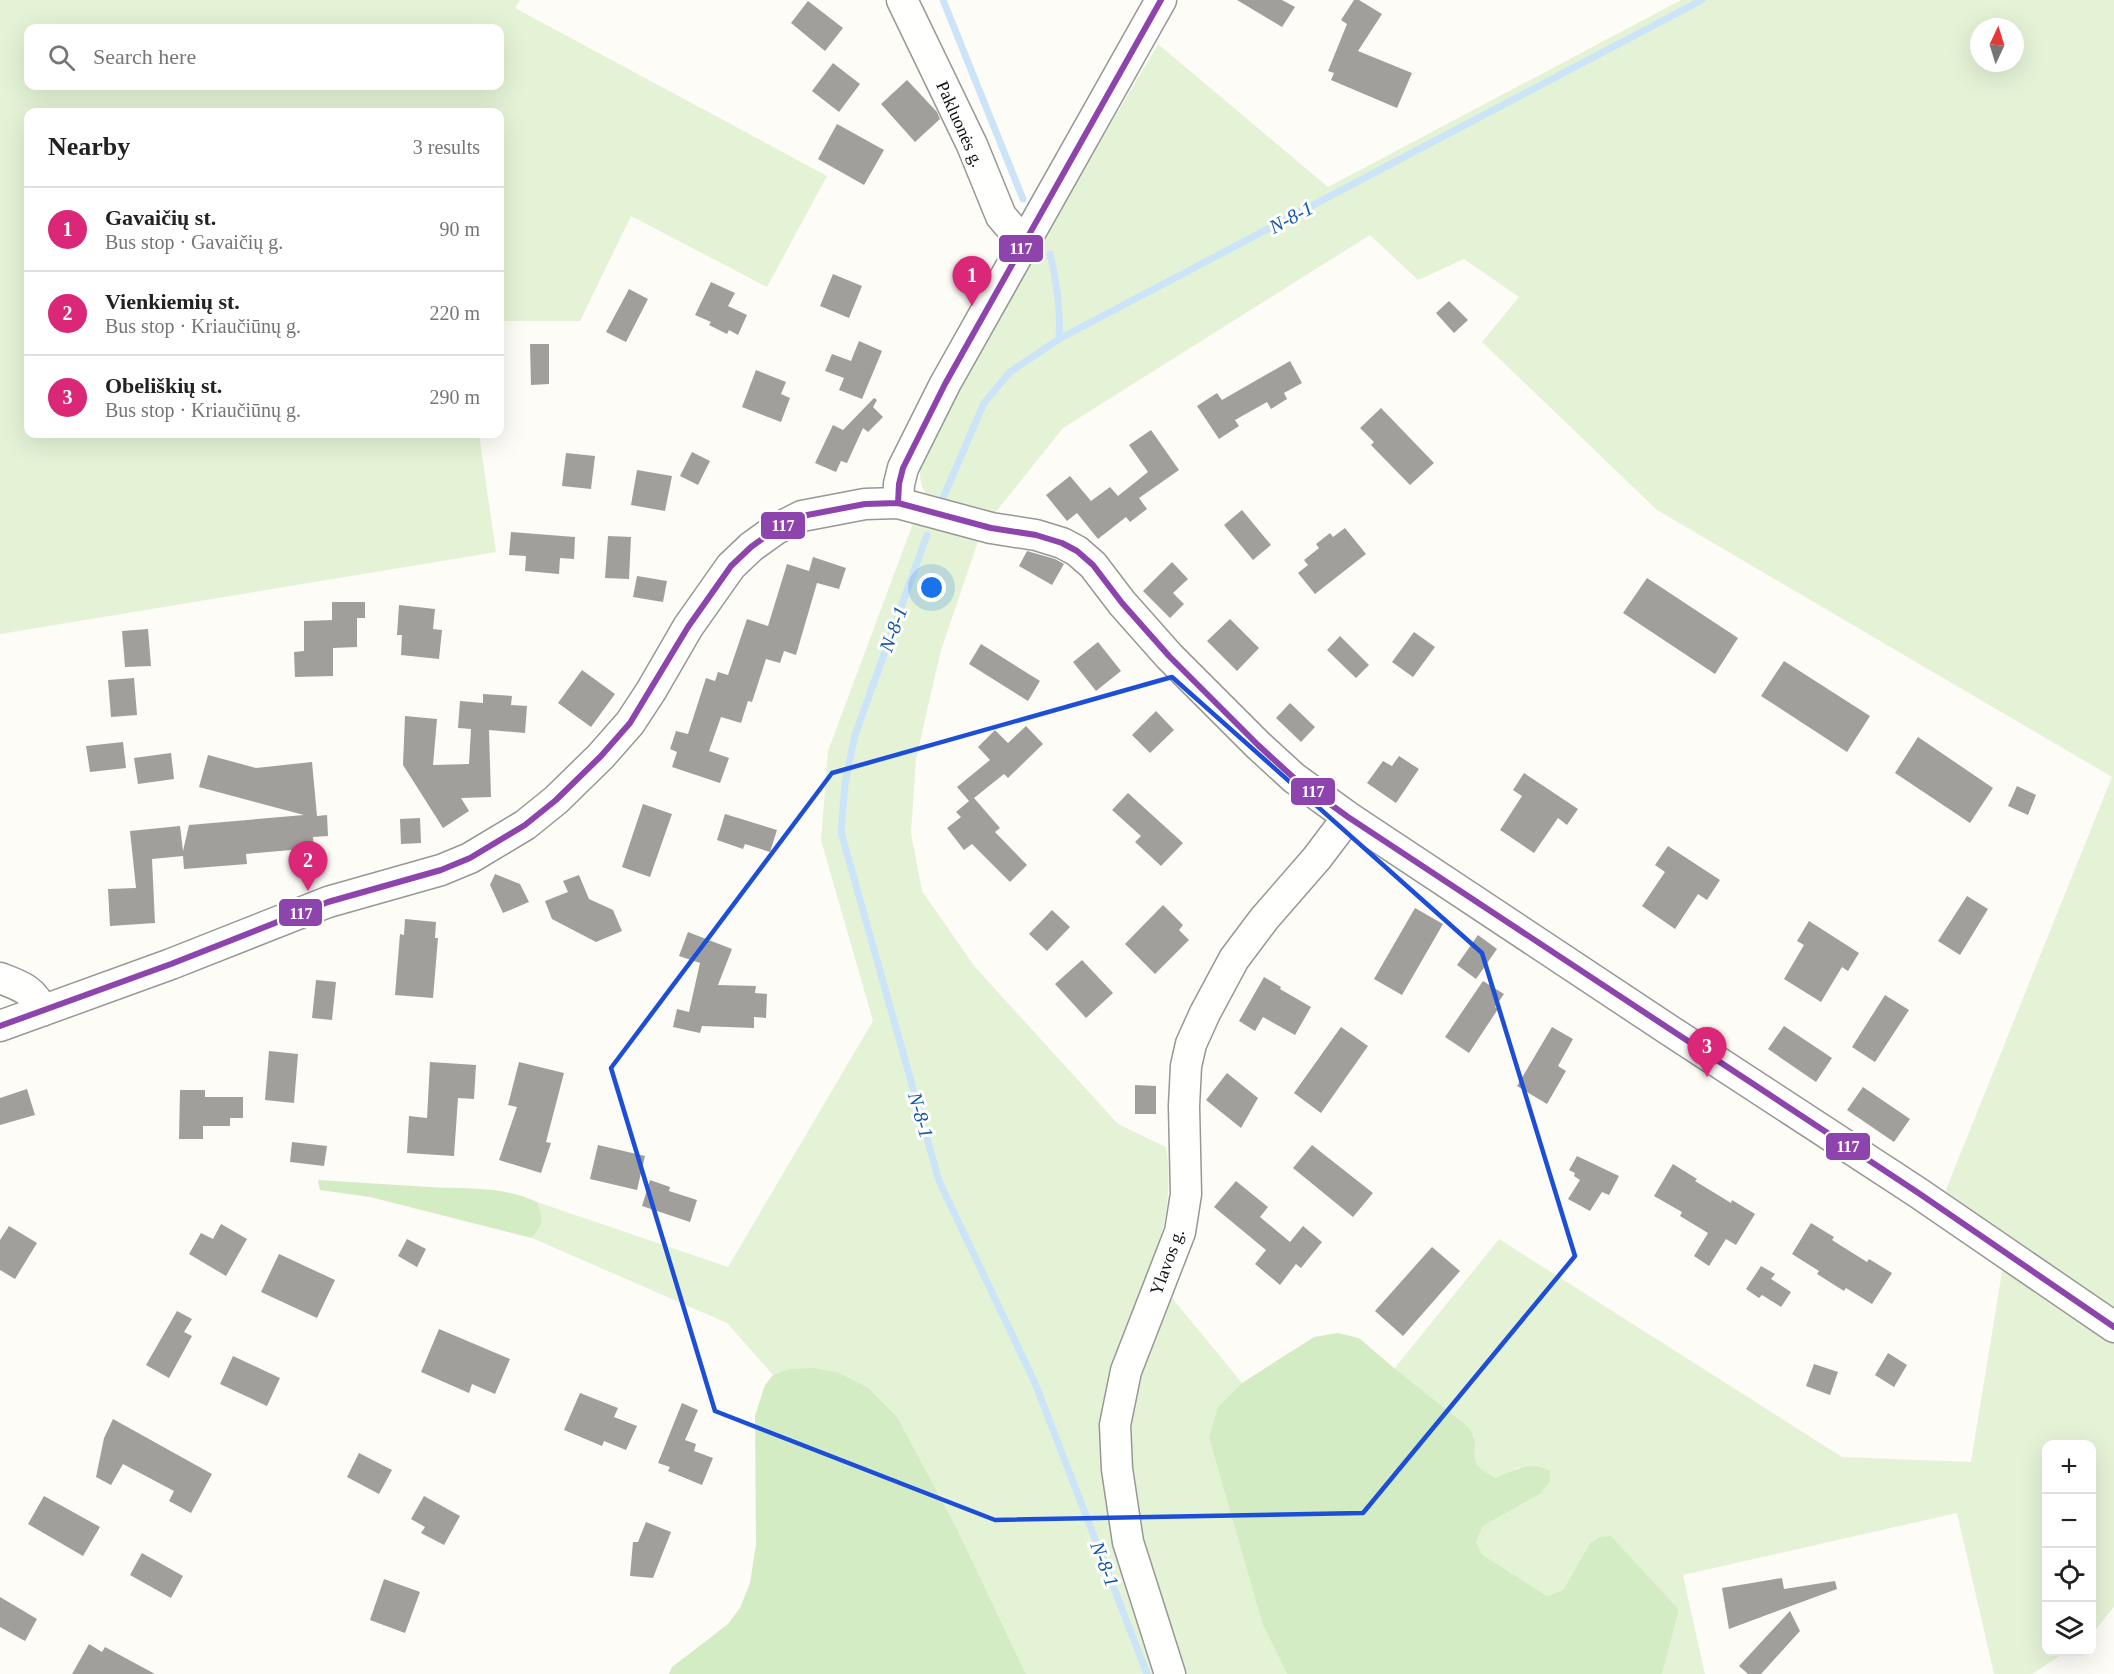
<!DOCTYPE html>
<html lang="en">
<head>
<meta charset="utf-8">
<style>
  body { margin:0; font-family:"Times New Roman",serif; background:#f6f6f6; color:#222 }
  .controls { position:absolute; right:18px; bottom:18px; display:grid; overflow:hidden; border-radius:12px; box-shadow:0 6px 24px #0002 }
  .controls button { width:54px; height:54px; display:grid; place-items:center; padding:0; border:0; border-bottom:2px solid #e0e0e0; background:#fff; color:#222; font:30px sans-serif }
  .compass { position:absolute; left:1970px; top:18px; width:54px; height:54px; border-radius:50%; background:#fff; box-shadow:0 6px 24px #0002; rotate:4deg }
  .you { position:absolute; left:932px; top:588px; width:21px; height:21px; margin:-15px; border:4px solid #fff; border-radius:50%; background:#1a73e8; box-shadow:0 0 0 9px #1a73e833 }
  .badge { display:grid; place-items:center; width:39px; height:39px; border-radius:50%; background:#db2777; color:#fff; font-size:20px; font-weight:700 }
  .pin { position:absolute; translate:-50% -50px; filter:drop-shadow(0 2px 3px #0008) }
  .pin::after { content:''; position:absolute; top:32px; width:21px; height:18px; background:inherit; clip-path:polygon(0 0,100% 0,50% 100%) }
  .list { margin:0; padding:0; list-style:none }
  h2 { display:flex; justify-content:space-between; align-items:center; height:78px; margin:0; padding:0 24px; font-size:26px }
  h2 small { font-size:20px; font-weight:400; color:#767676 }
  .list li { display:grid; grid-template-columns:39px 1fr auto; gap:18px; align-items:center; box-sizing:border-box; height:84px; padding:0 24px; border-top:2px solid #e0e0e0 }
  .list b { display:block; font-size:22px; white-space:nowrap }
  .list p { margin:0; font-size:20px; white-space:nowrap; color:#767676 }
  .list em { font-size:20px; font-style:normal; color:#767676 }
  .icon { flex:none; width:33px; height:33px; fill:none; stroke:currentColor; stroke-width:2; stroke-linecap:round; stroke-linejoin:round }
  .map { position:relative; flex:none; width:2114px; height:1674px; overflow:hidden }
  .search { position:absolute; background:#fff; box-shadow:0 6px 24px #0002; left:24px; top:24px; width:480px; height:66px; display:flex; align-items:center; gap:15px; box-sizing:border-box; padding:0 21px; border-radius:12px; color:#767676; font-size:22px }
  .panel { position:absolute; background:#fff; box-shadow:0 6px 24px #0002; left:24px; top:108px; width:480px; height:330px; border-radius:12px }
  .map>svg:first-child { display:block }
  .green { fill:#e4f3d6; fill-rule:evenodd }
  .forest { fill:#d3ecc4 }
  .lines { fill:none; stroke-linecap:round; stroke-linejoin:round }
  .stream { stroke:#cce4f8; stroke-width:7 }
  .building { fill:#a19f9c }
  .minor-casing { stroke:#979795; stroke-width:33 }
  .minor { stroke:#fffffe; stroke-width:30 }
  .bus-1-casing { stroke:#fff; stroke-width:10 }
  .bus-1 { stroke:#8e44ad; stroke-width:6 }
  .marked { fill:none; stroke:#1d4ed8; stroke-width:4.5; stroke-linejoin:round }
  .labels { text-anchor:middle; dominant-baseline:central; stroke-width:6; stroke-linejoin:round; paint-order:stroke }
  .street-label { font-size:18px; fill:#111; stroke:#fff }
  .water-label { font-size:20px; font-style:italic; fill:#1357aa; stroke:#fff }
  .line-badge { stroke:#fff; stroke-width:2 }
  .badge-label { font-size:16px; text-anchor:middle; font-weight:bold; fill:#fff }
</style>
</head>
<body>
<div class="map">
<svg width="2114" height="1674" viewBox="0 0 2114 1674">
  <rect width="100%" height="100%" fill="#fdfcf7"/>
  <path class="green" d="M0,0H520L515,8L827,176L767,287L631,216L580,321H500V112H28V434H479L496,552L0,634ZM28,28H500V86H28Z
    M1681,0H2114V1310L1943,1197L2112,777L1657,510L1482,342L1519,297L1464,259L1418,280L1370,235L1063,428L991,518L927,496C918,481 919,471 922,454L1032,257L1158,44L1328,187ZM1979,27H2015V63H1979Z
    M915,518L980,536L941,650L916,759L911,833L922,891L975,967L1118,1124L1166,1147C1173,1190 1165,1230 1150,1271L1242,1383L1218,1407L1263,1625L1287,1674H1026L959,1533L837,1372C814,1368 795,1367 773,1375L727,1323L532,1238C543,1224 545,1220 537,1202L728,1267L873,1021L821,840L828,751Z
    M1499,1239L1842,1457L1971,1462L2003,1266L2114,1340V1607L2092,1634V1444H2046V1652H2066L2032,1674H1994L1957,1513L1683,1575L1705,1674H1662L1679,1610L1590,1543L1563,1590L1547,1596L1483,1555L1476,1542L1483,1526L1540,1494L1519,1467L1496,1478C1472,1466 1474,1461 1474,1435L1394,1369Z"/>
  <path class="forest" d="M318,1180C355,1182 392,1185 429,1187C466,1189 503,1186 537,1202C545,1220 543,1224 532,1238L370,1197L320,1190Z
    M1338,1333L1359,1338L1395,1369L1468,1427C1486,1449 1458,1460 1496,1478C1513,1470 1532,1460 1550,1471V1481L1540,1494L1483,1526L1476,1542L1483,1555L1547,1596L1563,1590L1590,1543L1600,1537L1611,1536L1679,1610L1662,1674H1287L1263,1625L1209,1437L1218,1407L1242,1383L1314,1337Z
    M814,1368L837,1372L867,1387L897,1417L959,1533L1026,1674H669L672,1667L728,1624L740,1608L750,1583L756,1544L755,1416L765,1385L773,1375L789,1369Z"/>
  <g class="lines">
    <path class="stream" d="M943,0L1023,199
      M1050,254C1057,283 1061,309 1059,339
      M943,498L984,403L1010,372L1059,339L1702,0
      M927,535L855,735L845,784L841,832L939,1181L1035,1383L1147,1674"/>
  </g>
  <path class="building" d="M1237,0H1282L1295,7L1282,27Z
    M1354,0H1359L1382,14L1358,51L1412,73L1397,108L1331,80L1334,73L1328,71L1347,24L1341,20Z
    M808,1L843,28L825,51L791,23Z
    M833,63L860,84L839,112L812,91Z
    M907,80L937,112L940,119L915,142L881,104Z
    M837,124L884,150L864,185L818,159Z
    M833,274L862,286L849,318L820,306Z
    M711,282L735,293L728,306L747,315L738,335L729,330L727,334L709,325L711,322L695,315Z
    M629,289L648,299L626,342L606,332Z
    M1449,301L1468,320L1454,333L1436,313Z
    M859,341L882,351L862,399L839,390L844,378L825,371L832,354L851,361Z
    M530,344H549V384L531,385Z
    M1290,361L1302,383L1284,393L1287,399L1271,409L1267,402L1235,420L1239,426L1219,439L1197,406L1217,393L1222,400Z
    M756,370L786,382L781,394L790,398L781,422L742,407Z
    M874,398L877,400L873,407L883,417L868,432L863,428L847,463L841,461L836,472L815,463L833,425L843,430Z
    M1381,408L1434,463L1410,485L1371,445L1374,442L1360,428Z
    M1151,430L1179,470L1139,498L1147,509L1130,522L1126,517L1098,539L1077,513L1067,521L1046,495L1070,476L1091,501L1110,487L1118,496L1148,472L1129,445Z
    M692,452L710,461L698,485L680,476Z
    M566,453L595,456L591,489L562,486Z
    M637,470L672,476L665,511L631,505Z
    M1242,510L1271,545L1253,560L1224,525Z
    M1345,528L1366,554L1315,594L1298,573L1308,565L1304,560L1319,548L1316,544L1330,533L1333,537Z
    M511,532L575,537L574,559L560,558L559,574L525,571L526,556L509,555Z
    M608,536L631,537L629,579L605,578Z
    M1027,551L1055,559L1064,564L1052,585L1019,566Z
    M813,557L846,568L839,589L817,583L796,655L784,651L780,663L766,659L752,702L748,701L741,723L721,717L709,751L729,758L720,783L672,767L677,752L670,749L676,731L688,734L706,678L715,681L718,672L728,675L747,619L768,626L787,564L809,571Z
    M1172,562L1188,579L1173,593L1184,604L1170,618L1143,591Z
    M637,576L667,581L663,602L633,597Z
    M1647,578L1738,638L1715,674L1623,613Z
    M332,602H365V618H357V647L333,648V676L295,677L294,652L304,651V621L332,620Z
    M399,605L435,609L433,629L442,630L439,659L401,655L402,635H397Z
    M1230,619L1259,648L1237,671L1207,641Z
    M148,629L151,666L125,667L122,631Z
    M1414,632L1435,647L1413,677L1392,662Z
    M1340,636L1369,665L1356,678L1327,650Z
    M1098,642L1121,671L1096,691L1073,662Z
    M981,644L1040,681L1028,701L969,664Z
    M1784,661L1870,716L1847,752L1761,696Z
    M582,670L615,694L591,727L558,703Z
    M134,678L137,715L111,717L108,680Z
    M483,694L512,696L511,705L527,706L525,733L489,730L491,797L461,798L469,811L443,828L403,765L405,716L437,719L433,765L469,764L471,729L458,728L460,701L483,703Z
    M1290,703L1315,727L1301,742L1276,718Z
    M1156,711L1174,730L1150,753L1132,735Z
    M1026,726L1043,744L1008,778L1004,774L974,798L1000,828L995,832L1027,865L1010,882L972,844L964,850L947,828L961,817L956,812L969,801L957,787L990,760L978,747L995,730L1008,743Z
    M1918,737L1993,788L1970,823L1895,773Z
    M123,742L126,768L90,772L86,746Z
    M171,753L174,779L138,784L134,758Z
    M208,755L256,768L312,762L317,816L327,815L328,836L313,837L314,848L246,854L247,864L184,869L183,856L152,859L155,923L110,926L108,889L136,888L130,831L180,826L183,851L189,825L304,815L199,787Z
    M1399,756L1419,769L1396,803L1367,783L1383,761L1392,766Z
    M1524,773L1578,809L1567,825L1558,818L1534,853L1500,830L1522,796L1513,790Z
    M2017,786L2036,795L2028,815L2008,806Z
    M1128,793L1183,843L1161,866L1135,842L1141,836L1112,810Z
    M643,804L672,814L650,877L622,867Z
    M725,814L777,830L770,852L745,844L743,849L717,840Z
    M420,818L421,843L401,844L400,819Z
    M1668,846L1720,880L1707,900L1698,894L1675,929L1642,906L1665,872L1655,865Z
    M495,874L520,884L529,902L503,913L490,885Z
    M579,875L589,899L613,910L622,931L596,942L552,919L545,901L568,892L563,881Z
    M1967,896L1988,909L1960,955L1938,941Z
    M1163,905L1183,925L1179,930L1189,940L1155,974L1125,944Z
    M1415,908L1443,924L1402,995L1374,979Z
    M1052,910L1070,927L1047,951L1029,934Z
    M405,919L436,922L435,938H438L433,998L395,995L400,934L404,935Z
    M1809,921L1859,953L1848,971L1842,967L1821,1002L1784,979L1804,945L1797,941Z
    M688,932L732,949L718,985L756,986L755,993L767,994L766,1018L754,1017V1028L702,1026L700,1033L673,1027L677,1009L689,1012L700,963L679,956Z
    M1478,935L1497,949L1476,979L1457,965Z
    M1082,960L1113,993L1086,1018L1055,984Z
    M1264,977L1281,987L1280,989L1311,1007L1295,1035L1263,1017L1255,1031L1239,1021Z
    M316,980L336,982L332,1020L312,1018Z
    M1483,981L1504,994L1495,1007L1498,1009L1469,1053L1445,1037Z
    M1885,995L1909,1010L1875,1062L1852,1047Z
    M1784,1026L1832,1058L1816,1082L1768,1049Z
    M1341,1027L1368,1046L1321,1113L1294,1093Z
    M1552,1027L1573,1039L1558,1066L1566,1071L1547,1104L1517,1086Z
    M269,1051L298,1054L294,1103L265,1100Z
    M430,1062L476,1065L474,1099L458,1098L454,1156L407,1153L409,1116L427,1118Z
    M519,1062L564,1073L546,1142L551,1143L541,1173L499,1160L517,1107L508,1105Z
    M1227,1073L1258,1098L1241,1128L1206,1100Z
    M1135,1085L1156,1086V1114H1135Z
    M1863,1087L1910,1119L1894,1142L1847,1110Z
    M27,1089L35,1115L0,1125V1098Z
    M180,1090H205V1097H243V1118H230V1126H203V1139H179Z
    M292,1142L327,1146L324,1166L290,1162Z
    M598,1145L645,1156L637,1190L590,1179Z
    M1312,1145L1373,1193L1353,1217L1293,1168Z
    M1577,1156L1619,1176L1609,1195L1602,1192L1590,1211L1568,1199L1580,1180L1574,1176L1575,1173L1569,1170Z
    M1673,1164L1697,1179L1695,1181L1731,1203L1732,1200L1755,1214L1736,1245L1726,1239L1709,1266L1694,1256L1708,1233L1680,1216L1682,1212L1654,1196Z
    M650,1180L670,1187L669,1191L697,1200L690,1222L642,1206Z
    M1236,1181L1268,1207L1260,1217L1290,1242L1303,1226L1322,1242L1301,1268L1296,1264L1280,1285L1255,1264L1266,1250L1214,1207Z
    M1811,1223L1834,1237L1832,1240L1867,1262L1869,1259L1892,1273L1872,1304L1846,1288L1844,1291L1817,1274L1819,1271L1792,1254Z
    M221,1224L247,1239L226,1276L189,1254L201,1233L213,1239Z
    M9,1226L37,1243L15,1279L0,1270V1240Z
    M407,1239L426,1249L417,1267L398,1256Z
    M1432,1247L1460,1271L1403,1336L1375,1311Z
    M279,1254L335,1280L317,1318L261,1292Z
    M1761,1266L1775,1274L1771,1279L1791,1292L1781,1307L1762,1295L1759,1298L1746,1289Z
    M177,1311L192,1319L184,1332L192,1336L169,1378L146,1365Z
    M439,1329L510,1359L495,1394L472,1384L469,1393L421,1372Z
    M1888,1353L1907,1365L1894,1387L1875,1375Z
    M233,1356L280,1378L267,1406L220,1384Z
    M1814,1364L1838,1372L1830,1395L1806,1386Z
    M580,1393L618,1408L614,1417L637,1426L626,1450L604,1441L602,1446L564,1430Z
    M682,1403L698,1410L685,1440L696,1444L694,1451L713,1458L702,1485L668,1471L670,1467L658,1463Z
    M113,1419L212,1474L191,1513L169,1501L174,1491L123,1464L111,1485L96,1477L104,1438Z
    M359,1453L392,1470L379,1494L347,1477Z
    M44,1496L100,1527L83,1556L28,1524Z
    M424,1496L460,1516L444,1545L421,1533L425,1527L411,1519Z
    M646,1522L671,1532L653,1578L630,1576L633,1542H638Z
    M142,1553L183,1576L171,1598L130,1575Z
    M1782,1578L1784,1589L1835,1581L1837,1589L1729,1629L1722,1588Z
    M384,1579L420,1592L405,1633L370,1620Z
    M0,1597L37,1619L25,1641L0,1627Z
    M1790,1611L1800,1631L1761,1674H1748L1739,1666Z
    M89,1644L102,1652L105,1647L155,1674H72Z"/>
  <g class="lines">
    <g class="minor-casing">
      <path id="minor" d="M902,0L972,145L1001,216L1013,230L1027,240
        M898,503L899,484L903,468L945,384L1161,0
        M0,978C21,986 34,990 42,1011
        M0,1026L171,964L328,902L441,870L470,858L525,825L556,800L601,756L630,723L651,691L688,627L731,566L751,547L776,529L802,516L865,504L898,503L991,528L1036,535L1062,543L1077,551L1093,565L1122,603L1169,656L1258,745L1294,778L1348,817L1666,1028L1917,1192L2114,1327
        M1170,1674L1128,1542L1117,1469L1115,1425L1126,1371L1180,1232L1186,1194L1184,1106L1186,1066L1191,1044L1205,1013L1234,959L1264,919L1317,858L1348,817"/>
    </g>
    <use href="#minor" class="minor"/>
    <g class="bus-1-casing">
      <path id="bus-1" d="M898,503L899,484L903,468L945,384L1161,0
        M0,1026L171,964L328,902L441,870L470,858L525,825L556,800L601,756L630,723L688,627L731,566L751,547L776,529L802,516L865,504L898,503L991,528L1036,535L1062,543L1077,551L1093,565L1122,603L1169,656L1258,745L1294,778L1348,817L1917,1192L2114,1327"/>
    </g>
    <use href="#bus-1" class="bus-1"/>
  </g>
  <path class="marked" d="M1172,677L1482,953L1575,1256L1363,1513L995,1520L715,1411L611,1068L832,773Z"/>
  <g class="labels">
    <g class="street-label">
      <text transform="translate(960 124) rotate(66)">Pakluonės g.</text>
      <text transform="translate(1167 1262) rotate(-70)">Ylavos g.</text>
    </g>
    <g class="water-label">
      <text transform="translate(1291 217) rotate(-28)">N-8-1</text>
      <text transform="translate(893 629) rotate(-70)">N-8-1</text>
      <text transform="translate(921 1115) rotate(74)">N-8-1</text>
      <text transform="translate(1105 1564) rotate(69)">N-8-1</text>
    </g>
  </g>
  <g class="line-badge">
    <rect x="998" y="234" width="46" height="29" rx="6" fill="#8e44ad"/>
    <rect x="760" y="511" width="46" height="29" rx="6" fill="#8e44ad"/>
    <rect x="1290" y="777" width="46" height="29" rx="6" fill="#8e44ad"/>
    <rect x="278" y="898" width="45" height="29" rx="6" fill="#8e44ad"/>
    <rect x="1825" y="1132" width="46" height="29" rx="6" fill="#8e44ad"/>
  </g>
  <g class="badge-label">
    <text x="1021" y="254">117</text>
    <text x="783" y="531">117</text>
    <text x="1313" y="797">117</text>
    <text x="301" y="919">117</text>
    <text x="1848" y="1152">117</text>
  </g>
</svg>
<div class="controls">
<button>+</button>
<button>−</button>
<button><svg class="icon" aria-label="locate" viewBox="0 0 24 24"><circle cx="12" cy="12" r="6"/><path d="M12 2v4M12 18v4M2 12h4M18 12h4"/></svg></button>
<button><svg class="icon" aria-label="layers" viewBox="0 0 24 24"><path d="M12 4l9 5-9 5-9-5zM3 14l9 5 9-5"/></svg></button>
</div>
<svg class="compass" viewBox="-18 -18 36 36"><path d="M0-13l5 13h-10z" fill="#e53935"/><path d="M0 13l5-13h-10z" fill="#767676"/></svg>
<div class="you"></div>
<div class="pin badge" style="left:972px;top:306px">1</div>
<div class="pin badge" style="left:308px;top:891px">2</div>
<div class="pin badge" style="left:1707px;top:1077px">3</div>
<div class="search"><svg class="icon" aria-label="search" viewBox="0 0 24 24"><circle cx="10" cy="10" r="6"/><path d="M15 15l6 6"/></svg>Search here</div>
<section class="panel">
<h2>Nearby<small>3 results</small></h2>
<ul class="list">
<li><span class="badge">1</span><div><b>Gavaičių st.</b><p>Bus stop · Gavaičių g.</p></div><em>90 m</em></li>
<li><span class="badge">2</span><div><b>Vienkiemių st.</b><p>Bus stop · Kriaučiūnų g.</p></div><em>220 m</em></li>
<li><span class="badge">3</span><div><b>Obeliškių st.</b><p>Bus stop · Kriaučiūnų g.</p></div><em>290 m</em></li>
</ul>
</section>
</div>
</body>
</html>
